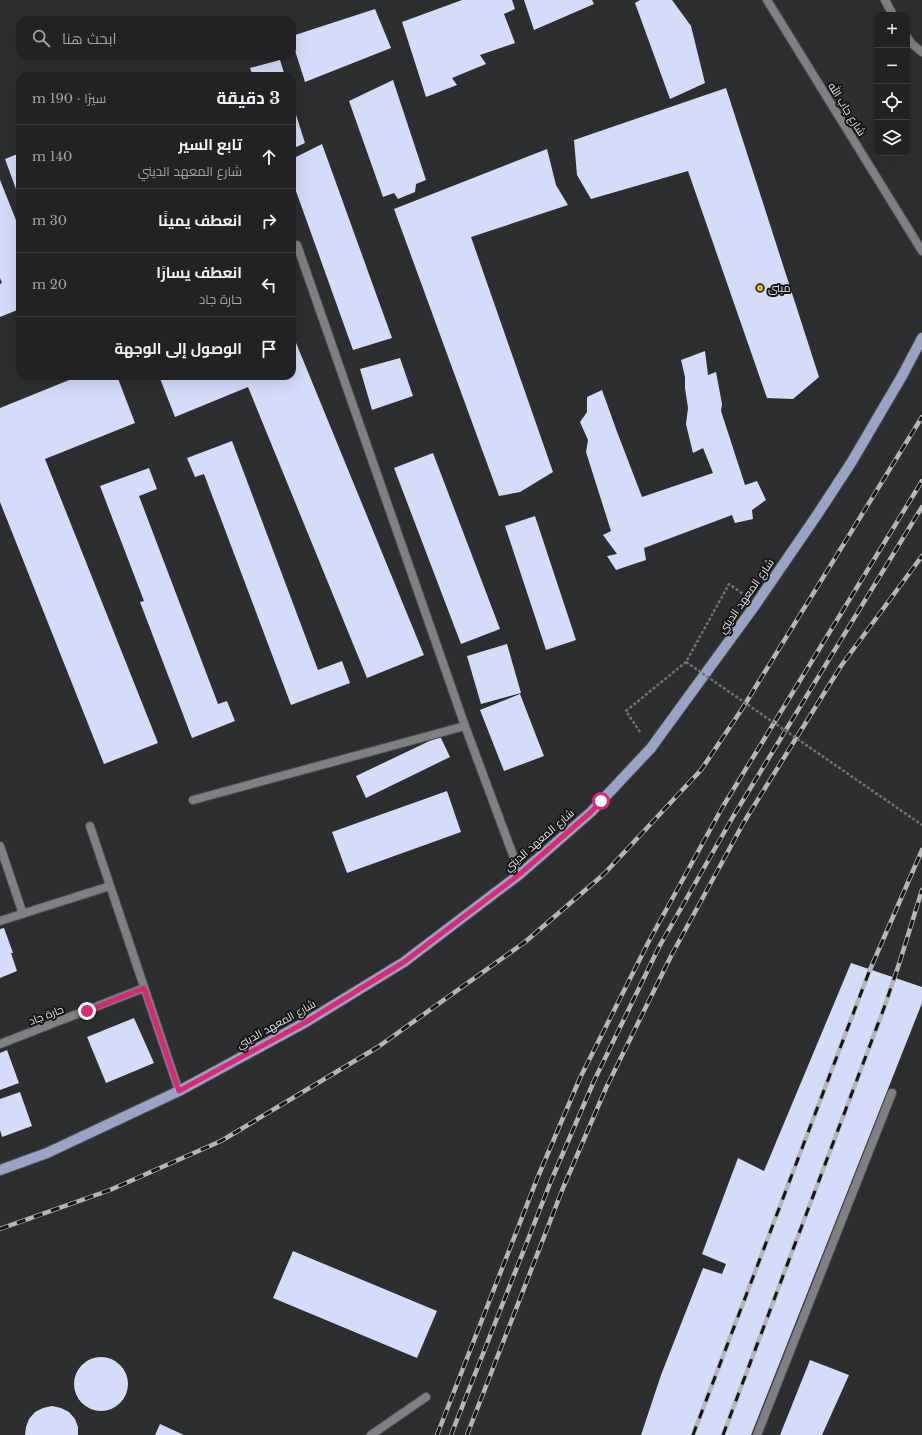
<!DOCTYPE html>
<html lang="ar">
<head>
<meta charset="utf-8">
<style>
  body { margin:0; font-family:"Libre Baskerville",Cairo,serif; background:#2a2a2c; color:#f1f3f6; direction:rtl }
  .controls { position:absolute; right:12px; top:12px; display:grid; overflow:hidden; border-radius:8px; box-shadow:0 4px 16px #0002 }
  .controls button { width:36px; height:36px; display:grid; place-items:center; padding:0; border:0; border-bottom:1px solid #3f3f41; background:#222224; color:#f1f3f6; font:20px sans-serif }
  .stop { position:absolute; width:12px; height:12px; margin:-9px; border:3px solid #db2777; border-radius:50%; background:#fff }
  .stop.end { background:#db2777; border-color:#fff; box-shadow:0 1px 4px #0008 }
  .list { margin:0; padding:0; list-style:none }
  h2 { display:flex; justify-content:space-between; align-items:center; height:52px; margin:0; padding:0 16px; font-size:17px }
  h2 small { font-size:13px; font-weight:400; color:#a2a4a6 }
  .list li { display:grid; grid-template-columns:26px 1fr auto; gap:12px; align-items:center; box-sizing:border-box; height:64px; padding:0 16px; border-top:1px solid #3f3f41 }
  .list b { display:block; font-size:15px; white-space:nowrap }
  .list p { margin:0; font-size:13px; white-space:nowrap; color:#a2a4a6 }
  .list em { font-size:13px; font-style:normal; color:#a2a4a6 }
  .icon { flex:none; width:22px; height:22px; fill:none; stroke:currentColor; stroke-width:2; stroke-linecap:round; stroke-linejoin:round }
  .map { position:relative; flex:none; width:922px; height:1435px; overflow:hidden; direction:ltr }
  .search { position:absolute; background:#222224; box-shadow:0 4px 16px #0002; left:16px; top:16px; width:280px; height:44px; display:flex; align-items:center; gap:10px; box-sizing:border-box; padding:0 14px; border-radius:12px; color:#a2a4a6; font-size:15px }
  .panel { position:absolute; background:#222224; box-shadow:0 4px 16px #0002; left:16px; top:72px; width:280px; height:308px; border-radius:12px; direction:rtl }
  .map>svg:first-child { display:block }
  .building { fill:#d5dcfa }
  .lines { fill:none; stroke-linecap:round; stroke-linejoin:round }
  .service-casing { stroke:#4b4c4d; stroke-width:10 }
  .minor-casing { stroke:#4b4c4d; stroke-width:10 }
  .primary-casing { stroke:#4b4c4d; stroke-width:12 }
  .path { stroke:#727375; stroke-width:2.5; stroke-dasharray:3 2; stroke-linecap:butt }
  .service { stroke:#7f8083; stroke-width:8 }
  .minor { stroke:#7f8083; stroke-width:8 }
  .primary { stroke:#9ba3c4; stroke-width:10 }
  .rail-casing { stroke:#b5b6b7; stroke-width:4.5 }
  .rail { stroke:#161617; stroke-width:3; stroke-dasharray:9; stroke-linecap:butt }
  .path-bridge { stroke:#727375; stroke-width:2.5; stroke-dasharray:3 2; stroke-linecap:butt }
  .route { stroke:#db2777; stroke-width:5 }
  .poi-dot { fill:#d4b635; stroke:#161617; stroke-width:1.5 }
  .labels { text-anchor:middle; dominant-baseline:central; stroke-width:4; stroke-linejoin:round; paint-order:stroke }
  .street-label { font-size:11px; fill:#e3e4e5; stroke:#161617 }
  .poi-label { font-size:11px; fill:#e3e4e5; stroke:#161617; text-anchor:start }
</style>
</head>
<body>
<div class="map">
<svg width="922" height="1435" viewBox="0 0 922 1435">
  <rect width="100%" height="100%" fill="#2d2e30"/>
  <path class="building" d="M462,0H512L515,9L504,14L515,43L480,55L486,64L452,78L457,85L426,97L402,22Z
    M524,0H592L594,4L534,30Z
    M640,0H672L691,26L705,83L670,99L635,3Z
    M375,9L391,48L305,82L292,41V36Z
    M280,60L285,76H253L250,68Z
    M393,80L426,180L416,184L415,192L398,199L394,193L383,197L349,101Z
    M726,88L819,377L793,399L767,398L688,171L591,199L577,175L574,140Z
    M292,102L305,143L292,149Z
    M322,144L392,338L353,350L292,180V159Z
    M547,149L556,185L568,205L471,237L553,472L520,492L499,496L394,209Z
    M20,153V200L5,159Z
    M0,180L20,230V309L0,317V284L2,283L0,278Z
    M292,333L424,655L367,678L248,387L175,417L159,376H292Z
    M705,351L708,375L716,372L722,404L721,411L745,485L757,481L766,500L752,510L753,519L735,523L732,515L644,548L646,560L616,570L607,556L617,554L603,535L611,531L586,452L588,440L580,422L587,412V397L602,390L616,429L642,497L713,473L703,448L693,453L686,424L688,408L685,388V377L681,360Z
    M400,358L413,396L372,410L360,369Z
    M79,376H117L135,423L45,459L158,743L104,764L0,502V408Z
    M232,441L318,670L342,661L350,683L291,705L204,474L195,477L187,458Z
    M433,453L500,629L461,644L394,468Z
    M149,468L157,489L139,496L218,704L227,701L235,721L192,738L140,602L144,601L100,486Z
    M535,516L576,640L546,650L505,526Z
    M507,644L521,693L481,704L467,656Z
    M520,694L544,756L504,771L480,710Z
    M440,736L450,757L366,798L356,776Z
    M447,791L461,832L347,873L332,832Z
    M4,928L13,953H11L17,971L0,978V929Z
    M851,963L922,987V1003L751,1435H641L661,1375L703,1268L722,1274L726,1264L702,1254L738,1158L764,1171Z
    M134,1018L154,1063L106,1083L87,1037Z
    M7,1050L19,1083L0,1090V1053Z
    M20,1092L32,1126L2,1137L0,1130V1099Z
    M293,1251L437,1311L417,1358L273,1298Z
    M74 1384a27 27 0 1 1 54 0a27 27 0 1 1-54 0Z
    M810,1360L849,1375L822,1435H780Z
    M52,1406L61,1408L69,1412L75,1419L78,1427V1435H25L26,1427L29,1419L35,1412L43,1408Z
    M160,1424L184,1435H155Z"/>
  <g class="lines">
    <g class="service-casing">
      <path id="service" d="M885,0L893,15
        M907,37L912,44L922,52
        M297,245L465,726L520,874
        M193,800L465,726
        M757,1435L892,1093"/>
    </g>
    <g class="minor-casing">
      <path id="minor" d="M767,0L922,251
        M90,826L179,1091
        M0,846L23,914
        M0,921L110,886
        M0,1044L144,988
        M371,1435L426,1397"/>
    </g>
    <g class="primary-casing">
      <path id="primary" d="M0,1170L47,1153L179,1091L306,1022L404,962L520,874L591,812L651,748L756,604L817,515L851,463L902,376L922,338"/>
    </g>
    <path class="path" d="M640,732L626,711L686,662L729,584L743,594"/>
    <use href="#service" class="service"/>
    <use href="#minor" class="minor"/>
    <use href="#primary" class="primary"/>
    <g class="rail-casing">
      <path id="rail" d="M0,1229L110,1190L221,1141L378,1047L525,942L604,874L701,770L742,709L922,417
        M437,1435L537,1179L580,1078L649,941L722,808L922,481
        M451,1435L551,1181L594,1081L659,947L734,815L922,507
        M467,1435L563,1188L606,1088L671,956L744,822L841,666L922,556
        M693,1435L869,972L922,850
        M723,1435L884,1008L900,961L922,890"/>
    </g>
    <use href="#rail" class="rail"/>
    <path class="path-bridge" d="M686,662L922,825"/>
  </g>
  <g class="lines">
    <path class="route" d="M87,1011L144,988L179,1091L306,1022L404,962L520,874L591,812L601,801"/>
  </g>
  <circle class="poi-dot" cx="760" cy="288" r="4"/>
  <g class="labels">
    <g class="street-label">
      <text transform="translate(847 109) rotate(58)">شارع جاب الله</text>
      <text transform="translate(746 596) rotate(-55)">شارع المعهد الديني</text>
      <text transform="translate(539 840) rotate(-41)">شارع المعهد الديني</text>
      <text transform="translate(46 1015) rotate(-21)">حارة جاد</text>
      <text transform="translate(276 1024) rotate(-29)">شارع المعهد الديني</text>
    </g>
    <g class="poi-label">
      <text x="768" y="288">مبنى</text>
    </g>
  </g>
</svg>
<div class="controls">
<button>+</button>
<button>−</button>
<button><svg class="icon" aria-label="locate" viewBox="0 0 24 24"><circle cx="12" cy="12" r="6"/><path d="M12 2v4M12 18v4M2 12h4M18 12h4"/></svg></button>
<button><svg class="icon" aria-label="layers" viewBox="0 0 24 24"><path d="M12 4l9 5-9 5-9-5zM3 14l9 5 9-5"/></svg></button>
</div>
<div class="stop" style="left:601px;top:801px"></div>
<div class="stop end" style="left:87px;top:1011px"></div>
<div class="search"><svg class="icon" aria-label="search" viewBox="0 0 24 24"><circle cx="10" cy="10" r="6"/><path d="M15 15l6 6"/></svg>ابحث هنا</div>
<section class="panel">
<h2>3 دقيقة<small>سيرًا · 190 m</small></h2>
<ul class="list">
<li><svg class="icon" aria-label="ahead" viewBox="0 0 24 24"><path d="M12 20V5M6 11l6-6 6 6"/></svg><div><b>تابع السير</b><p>شارع المعهد الديني</p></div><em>140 m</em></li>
<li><svg class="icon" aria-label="right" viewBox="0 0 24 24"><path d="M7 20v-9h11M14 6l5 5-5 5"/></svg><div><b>انعطف يمينًا</b></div><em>30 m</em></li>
<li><svg class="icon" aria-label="left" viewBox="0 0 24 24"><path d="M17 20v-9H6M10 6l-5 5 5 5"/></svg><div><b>انعطف يسارًا</b><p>حارة جاد</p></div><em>20 m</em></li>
<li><svg class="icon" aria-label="arrive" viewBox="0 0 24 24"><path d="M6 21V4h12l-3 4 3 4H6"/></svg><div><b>الوصول إلى الوجهة</b></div></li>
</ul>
</section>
</div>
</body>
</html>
